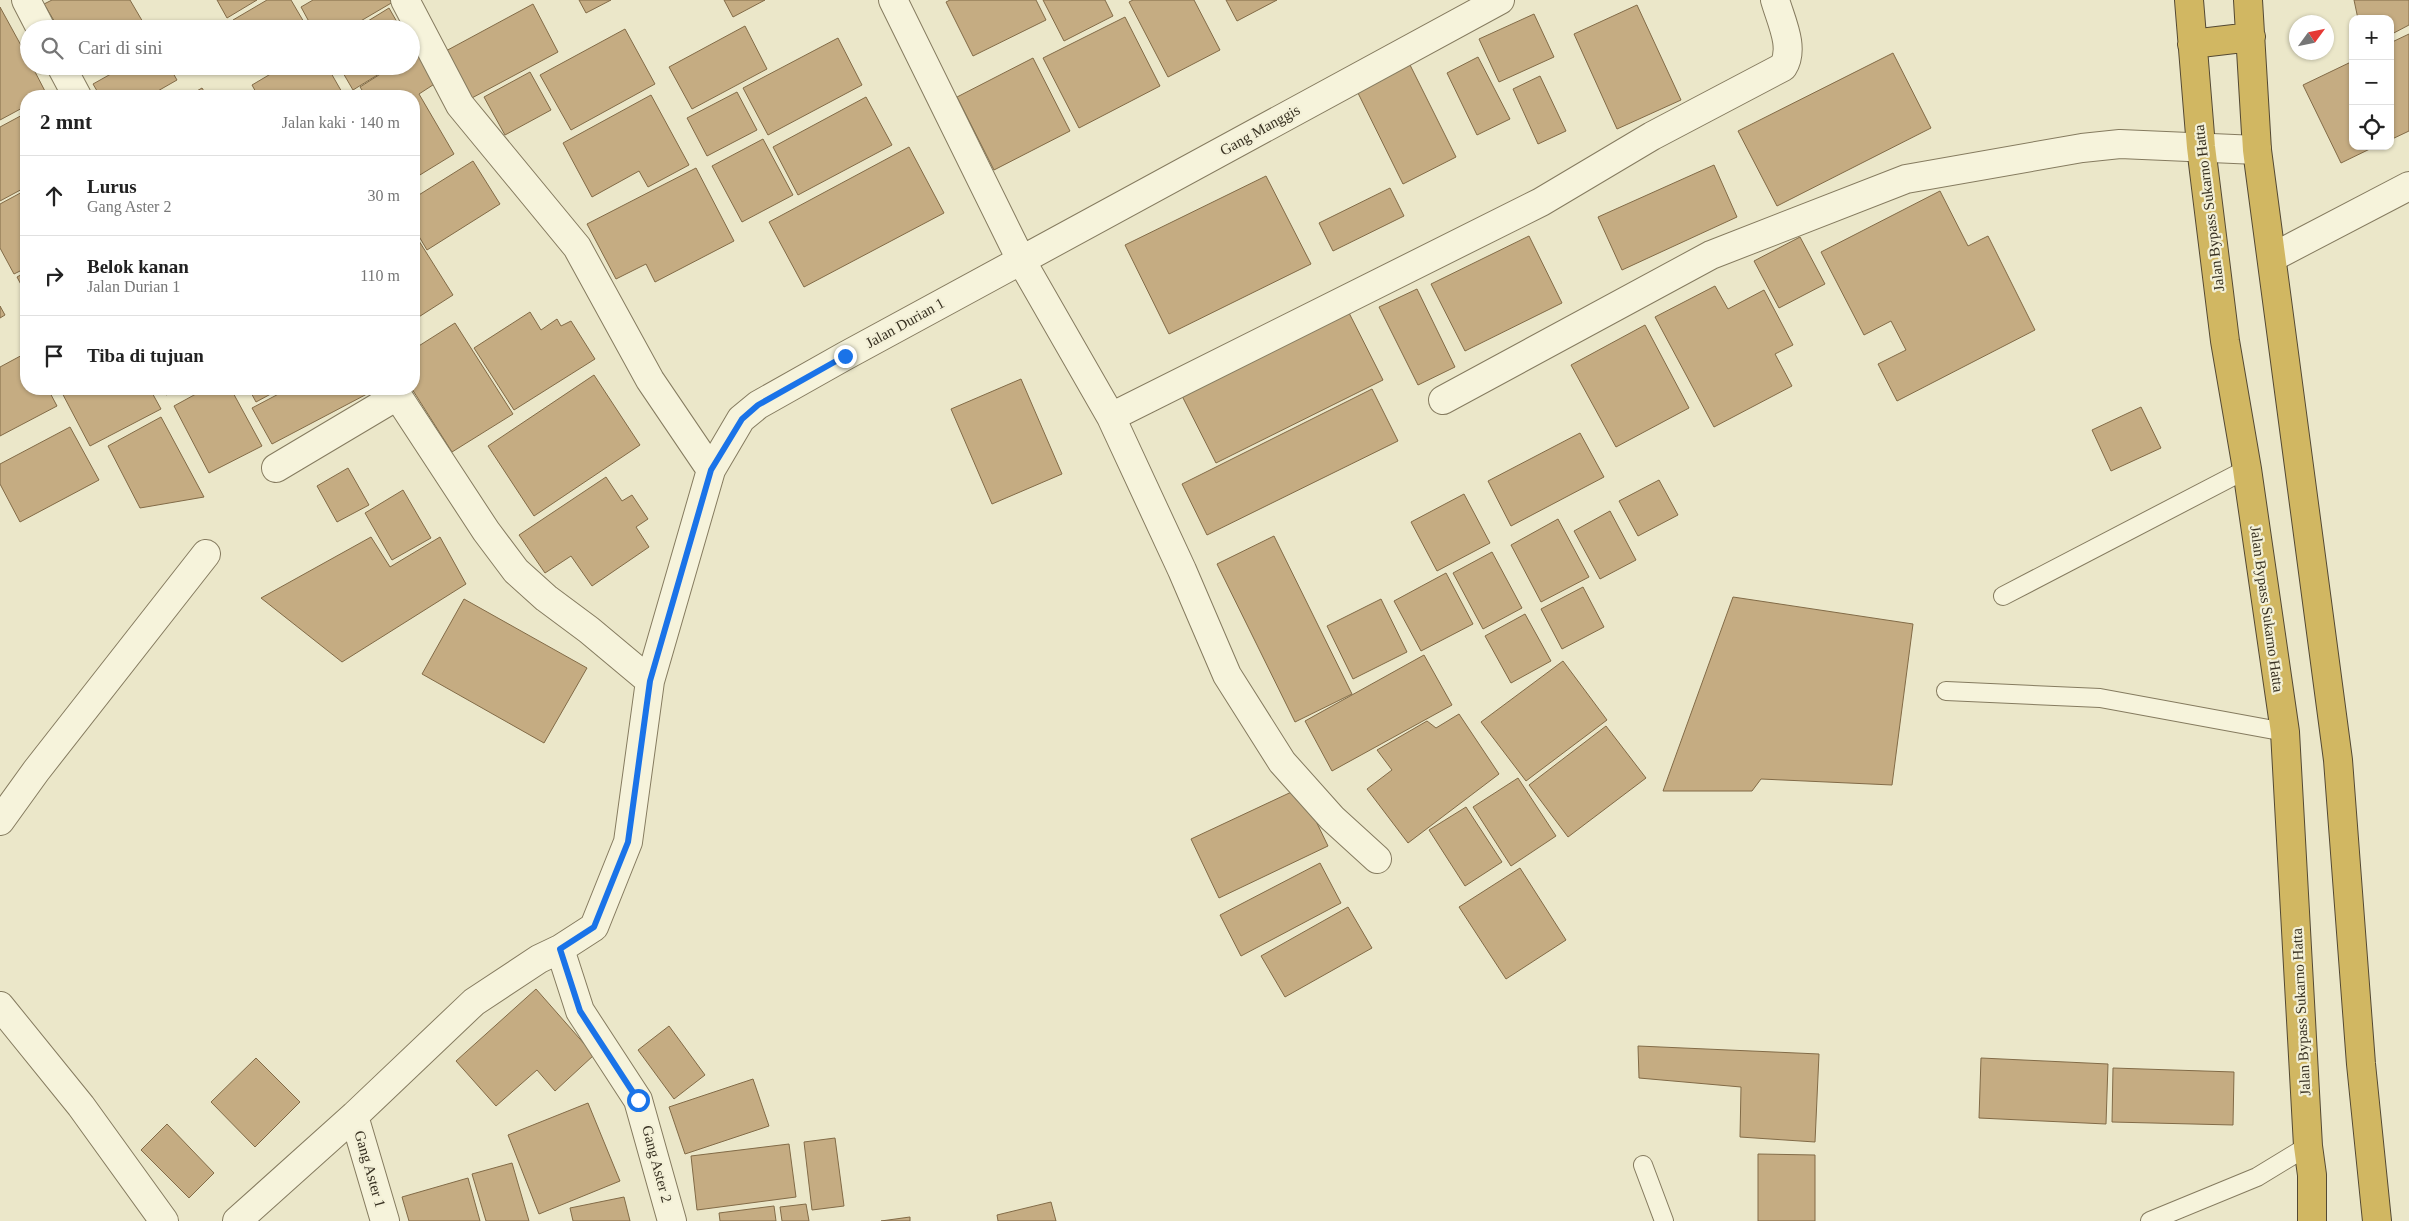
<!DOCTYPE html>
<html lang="id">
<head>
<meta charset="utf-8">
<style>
  body { margin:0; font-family:"Times New Roman",serif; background:#f6f6f6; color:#222 }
  .controls { position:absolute; right:15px; top:15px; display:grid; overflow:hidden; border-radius:10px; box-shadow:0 1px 4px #0004 }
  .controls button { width:45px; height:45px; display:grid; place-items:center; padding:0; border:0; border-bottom:1px solid #e0e0e0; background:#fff; color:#222; font:25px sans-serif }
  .compass { position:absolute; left:2289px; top:15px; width:45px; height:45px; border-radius:50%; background:#fff; box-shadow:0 1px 4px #0004; rotate:57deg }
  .stop { position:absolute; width:15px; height:15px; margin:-11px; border:4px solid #1a73e8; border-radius:50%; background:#fff }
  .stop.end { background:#1a73e8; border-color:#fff; box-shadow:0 1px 5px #0008 }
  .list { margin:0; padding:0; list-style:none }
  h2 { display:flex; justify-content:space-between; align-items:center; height:65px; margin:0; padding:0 20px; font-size:21px }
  h2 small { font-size:16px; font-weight:400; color:#767676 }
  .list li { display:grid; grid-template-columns:32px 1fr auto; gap:15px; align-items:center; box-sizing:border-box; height:80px; padding:0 20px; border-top:1px solid #e0e0e0 }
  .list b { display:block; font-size:19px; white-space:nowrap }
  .list p { margin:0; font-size:16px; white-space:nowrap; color:#767676 }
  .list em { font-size:16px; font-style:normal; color:#767676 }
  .icon { flex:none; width:28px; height:28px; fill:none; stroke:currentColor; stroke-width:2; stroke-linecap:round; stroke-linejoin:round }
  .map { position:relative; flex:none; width:2409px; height:1221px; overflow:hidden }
  .search { position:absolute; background:#fff; box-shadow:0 1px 4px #0004; left:20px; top:20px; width:400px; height:55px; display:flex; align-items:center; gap:12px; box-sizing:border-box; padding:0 18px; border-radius:28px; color:#767676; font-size:19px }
  .panel { position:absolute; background:#fff; box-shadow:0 1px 4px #0004; left:20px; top:90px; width:400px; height:305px; border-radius:20px }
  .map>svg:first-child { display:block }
  .building { fill:#c5ac82; stroke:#826b47 }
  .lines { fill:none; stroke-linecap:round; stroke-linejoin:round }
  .lane-casing { stroke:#857b5f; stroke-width:20 }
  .street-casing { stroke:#857b5f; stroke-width:30 }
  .highway-casing { stroke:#544933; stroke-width:30 }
  .lane { stroke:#f6f3db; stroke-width:18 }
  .street { stroke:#f6f3db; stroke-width:28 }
  .highway { stroke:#d1b762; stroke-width:28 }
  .route { stroke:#1a73e8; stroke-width:6 }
  .labels { text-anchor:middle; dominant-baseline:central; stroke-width:4.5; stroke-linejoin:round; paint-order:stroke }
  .street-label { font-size:15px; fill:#373021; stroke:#f3f0d7 }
</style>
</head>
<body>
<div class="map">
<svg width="2409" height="1221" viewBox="0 0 2409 1221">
  <rect width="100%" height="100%" fill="#ebe7c9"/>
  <path class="building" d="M52,0H130L147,29H59L44,4Z
    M217,0H257L227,18Z
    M267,0H291L308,29H238L233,20Z
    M313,0H392L393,2L347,29H313L301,7Z
    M579,0H611L586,13Z
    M724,0H765L733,17Z
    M950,0H1036L1046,20L973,56L946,2Z
    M1043,0H1105L1113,16L1064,41Z
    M1133,0H1194L1220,50L1168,77L1129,2Z
    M1226,0H1277L1237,21Z
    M2354,0H2409V25L2390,35V19H2358Z
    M533,4L558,52L470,99L444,52Z
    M1637,5L1681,100L1617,129L1574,34Z
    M0,7L29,60V66H32L47,95L26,96V106L0,120Z
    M389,8L401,29H355Z
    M1534,14L1554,57L1499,82L1479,39Z
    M1125,17L1160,86L1079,128L1043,58Z
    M745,26L767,69L692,109L669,67Z
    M625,29L655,84L571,130L540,75Z
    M2409,34V131L2390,140V43Z
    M838,38L862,85L768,135L743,88Z
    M421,50L439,81L419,94L454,154L415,178L414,96H366L360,87L393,66H411V55Z
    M1893,53L1931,128L1777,206L1738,131Z
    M1478,57L1510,119L1477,135L1447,73Z
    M1033,58L1070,131L994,170L957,97Z
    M1408,61L1456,157L1403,184L1355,87Z
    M2353,61V146H2376L2341,163L2303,85Z
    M125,66H169L177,80L149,96H100L93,84Z
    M259,66H279L264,74Z
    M284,66H327L343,94L340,96H258L252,85Z
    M339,66H392L353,90Z
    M530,72L551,110L505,135L484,97Z
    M1540,76L1566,131L1538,144L1513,89Z
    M202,88L207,96H188Z
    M737,92L757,130L707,156L687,118Z
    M651,95L689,165L648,187L639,171L592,197L563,143Z
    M866,97L892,145L798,195L773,147Z
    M26,113V187L0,201V127Z
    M763,139L793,195L742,222L712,166Z
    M909,147L944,213L804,287L769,222Z
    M473,161L500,204L427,250L414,228V198Z
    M1714,165L1737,217L1622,270L1598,217Z
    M696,168L734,241L655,282L646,264L616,279L587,224Z
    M1266,176L1311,264L1169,334L1125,245Z
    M1390,188L1404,216L1333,251L1319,223Z
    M26,190V268L14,274L0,248V204Z
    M1940,191L1968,246L1988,236L2035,330L1897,401L1878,364L1906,350L1891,321L1864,335L1821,252Z
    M414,233L453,295L414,320Z
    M1529,236L1562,303L1465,351L1431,284Z
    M1800,237L1825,284L1779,308L1754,261Z
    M26,272V294L17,277Z
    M1715,286L1728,309L1764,290L1793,345L1775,354L1792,386L1714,427L1655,317Z
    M1417,289L1455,367L1418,385L1379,307Z
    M0,306L5,315L0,318Z
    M1347,309L1383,380L1216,463L1180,392Z
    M530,312L541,330L557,319L561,326L571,321L595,359L514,410L474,348Z
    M455,323L513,414L452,452L412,389L414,349Z
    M1645,325L1689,408L1616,447L1571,365Z
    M26,353V389H48L57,406L0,436V367Z
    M594,375L640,445L534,516L488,446Z
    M1021,379L1062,474L992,504L951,409Z
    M60,389H150L161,409L90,446Z
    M162,389H178L166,395Z
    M205,389H231L262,446L209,473L174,406Z
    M249,389H280L256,402Z
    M288,389H364L367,394L272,444L252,408Z
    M1372,389L1398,441L1207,535L1182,484Z
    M2141,407L2161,448L2111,471L2092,430Z
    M161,417L204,497L140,508L108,446Z
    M70,427L99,480L20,522L0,484V464Z
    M1580,433L1604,477L1511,526L1488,481Z
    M348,468L369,505L337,522L317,486Z
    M606,477L622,501L632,495L648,519L636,527L649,547L592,586L571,556L545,573L519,535Z
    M1659,480L1678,515L1638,536L1619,501Z
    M403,490L431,538L392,560L365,513Z
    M1464,494L1490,543L1437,571L1411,522Z
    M1610,511L1636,560L1600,579L1574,531Z
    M1558,519L1589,577L1541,602L1511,545Z
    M1274,536L1352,694L1295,722L1217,564Z
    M371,537L390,567L440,537L466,584L342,662L261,598Z
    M1492,552L1522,608L1483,629L1453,573Z
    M1446,573L1473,624L1421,651L1394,601Z
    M1583,587L1604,627L1562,649L1541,609Z
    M1733,597L1913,624L1892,785L1761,779L1752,791H1663Z
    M464,599L587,668L544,743L422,674Z
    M1381,599L1407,652L1353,679L1327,626Z
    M1525,614L1551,661L1511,683L1485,636Z
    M1424,655L1452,705L1332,771L1305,721Z
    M1563,661L1607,720L1526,781L1481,722Z
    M1459,714L1499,774L1408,843L1367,789L1392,770L1377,750L1427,721L1436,728Z
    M1606,726L1646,778L1568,837L1529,785Z
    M1518,778L1556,836L1511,866L1473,807Z
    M1300,788L1328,846L1219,898L1191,839Z
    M1466,807L1502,862L1465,886L1429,830Z
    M1320,863L1341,903L1241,956L1220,915Z
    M1520,868L1566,940L1506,979L1459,907Z
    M1348,907L1372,948L1285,997L1261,956Z
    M536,989L594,1055L555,1091L537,1070L496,1106L456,1061Z
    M669,1026L705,1075L674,1099L638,1050Z
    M1638,1046L1819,1054L1815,1142L1740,1137L1741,1087L1639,1078Z
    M256,1058L300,1102L255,1147L211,1102Z
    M1981,1058L2108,1064L2106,1124L1979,1118Z
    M2113,1068L2234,1072L2233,1125L2112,1122Z
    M753,1079L769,1126L685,1154L669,1107Z
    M588,1103L620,1181L539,1214L508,1135Z
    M167,1124L214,1173L189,1198L141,1150Z
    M835,1138L844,1206L812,1210L804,1142Z
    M789,1144L796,1197L697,1210L691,1156Z
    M1758,1154L1815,1155V1221H1758Z
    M512,1163L529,1221H486L472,1174Z
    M468,1178L480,1221H409L402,1197Z
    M624,1197L630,1221H573L570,1208Z
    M1051,1202L1056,1221H998L997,1215Z
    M806,1204L809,1221H782L780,1207Z
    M774,1206L776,1221H720L719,1213Z
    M910,1217V1221H881Z"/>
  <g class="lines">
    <g class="lane-casing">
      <path id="lane" d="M2003,596L2247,469
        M1946,691L2100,698L2285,732
        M1643,1165L1664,1221
        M2150,1221L2257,1177L2308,1146"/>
    </g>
    <g class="street-casing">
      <path id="street" d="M26,0L41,29
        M405,0L460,105L577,247L650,380L711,470
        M893,0L1021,260L1111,417L1182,570L1227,675L1282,762L1332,818L1377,859
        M61,66L77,96
        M2273,257L2409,186
        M393,389L486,531L516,571L546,598L589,630L650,681
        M1443,400L1711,255L1906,179L2082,148L2120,144L2257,150
        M1111,417L1541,202L1652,136L1783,67C1795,48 1781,21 1775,0
        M276,468L397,396
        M0,821L36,771L206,554
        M560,949L580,1011L638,1100L672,1221
        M0,1006L81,1106L164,1221
        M354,1116L385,1221
        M237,1221L354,1116L474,1002L539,959L560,949L594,927L628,842L650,681L711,470L741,419L758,405L845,356L1500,0"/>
    </g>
    <g class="highway-casing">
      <path id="highway" d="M2189,0L2201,147L2225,341L2247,469L2285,732L2308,1146L2312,1175V1221
        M2248,0L2257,150L2338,760L2361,1064L2377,1221
        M2192,44L2251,37"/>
    </g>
    <use href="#lane" class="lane"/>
    <use href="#street" class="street"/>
    <use href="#highway" class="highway"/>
  </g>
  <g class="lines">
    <path class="route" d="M638,1100L580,1011L560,949L594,927L628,842L650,681L711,470L742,419L758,405L845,356"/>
  </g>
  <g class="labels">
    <g class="street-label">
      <text transform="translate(1260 130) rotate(-29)">Gang Manggis</text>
      <text transform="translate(2209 208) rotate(-97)">Jalan Bypass Sukarno Hatta</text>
      <text transform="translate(905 323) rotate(-29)">Jalan Durian 1</text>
      <text transform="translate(2267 609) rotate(82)">Jalan Bypass Sukarno Hatta</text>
      <text transform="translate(2301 1012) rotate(-93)">Jalan Bypass Sukarno Hatta</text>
      <text transform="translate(657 1164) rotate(75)">Gang Aster 2</text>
      <text transform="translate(370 1169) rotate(74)">Gang Aster 1</text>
    </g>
  </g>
</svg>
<div class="controls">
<button>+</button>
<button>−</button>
<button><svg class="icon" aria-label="locate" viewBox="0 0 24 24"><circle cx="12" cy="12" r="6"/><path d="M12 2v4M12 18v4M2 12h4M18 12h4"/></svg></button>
</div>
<svg class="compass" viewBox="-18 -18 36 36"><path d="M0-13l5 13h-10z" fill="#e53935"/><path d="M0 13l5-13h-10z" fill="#767676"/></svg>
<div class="stop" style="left:638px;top:1100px"></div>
<div class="stop end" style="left:845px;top:356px"></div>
<div class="search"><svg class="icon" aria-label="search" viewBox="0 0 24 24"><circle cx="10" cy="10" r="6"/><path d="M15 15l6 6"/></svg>Cari di sini</div>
<section class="panel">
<h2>2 mnt<small>Jalan kaki · 140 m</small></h2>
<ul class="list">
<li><svg class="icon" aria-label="ahead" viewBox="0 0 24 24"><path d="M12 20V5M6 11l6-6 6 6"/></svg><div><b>Lurus</b><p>Gang Aster 2</p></div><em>30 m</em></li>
<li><svg class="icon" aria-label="right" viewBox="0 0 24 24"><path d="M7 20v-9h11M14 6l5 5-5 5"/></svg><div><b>Belok kanan</b><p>Jalan Durian 1</p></div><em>110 m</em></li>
<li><svg class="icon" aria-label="arrive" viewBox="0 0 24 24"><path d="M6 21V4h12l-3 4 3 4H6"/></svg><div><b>Tiba di tujuan</b></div></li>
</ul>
</section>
</div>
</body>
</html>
